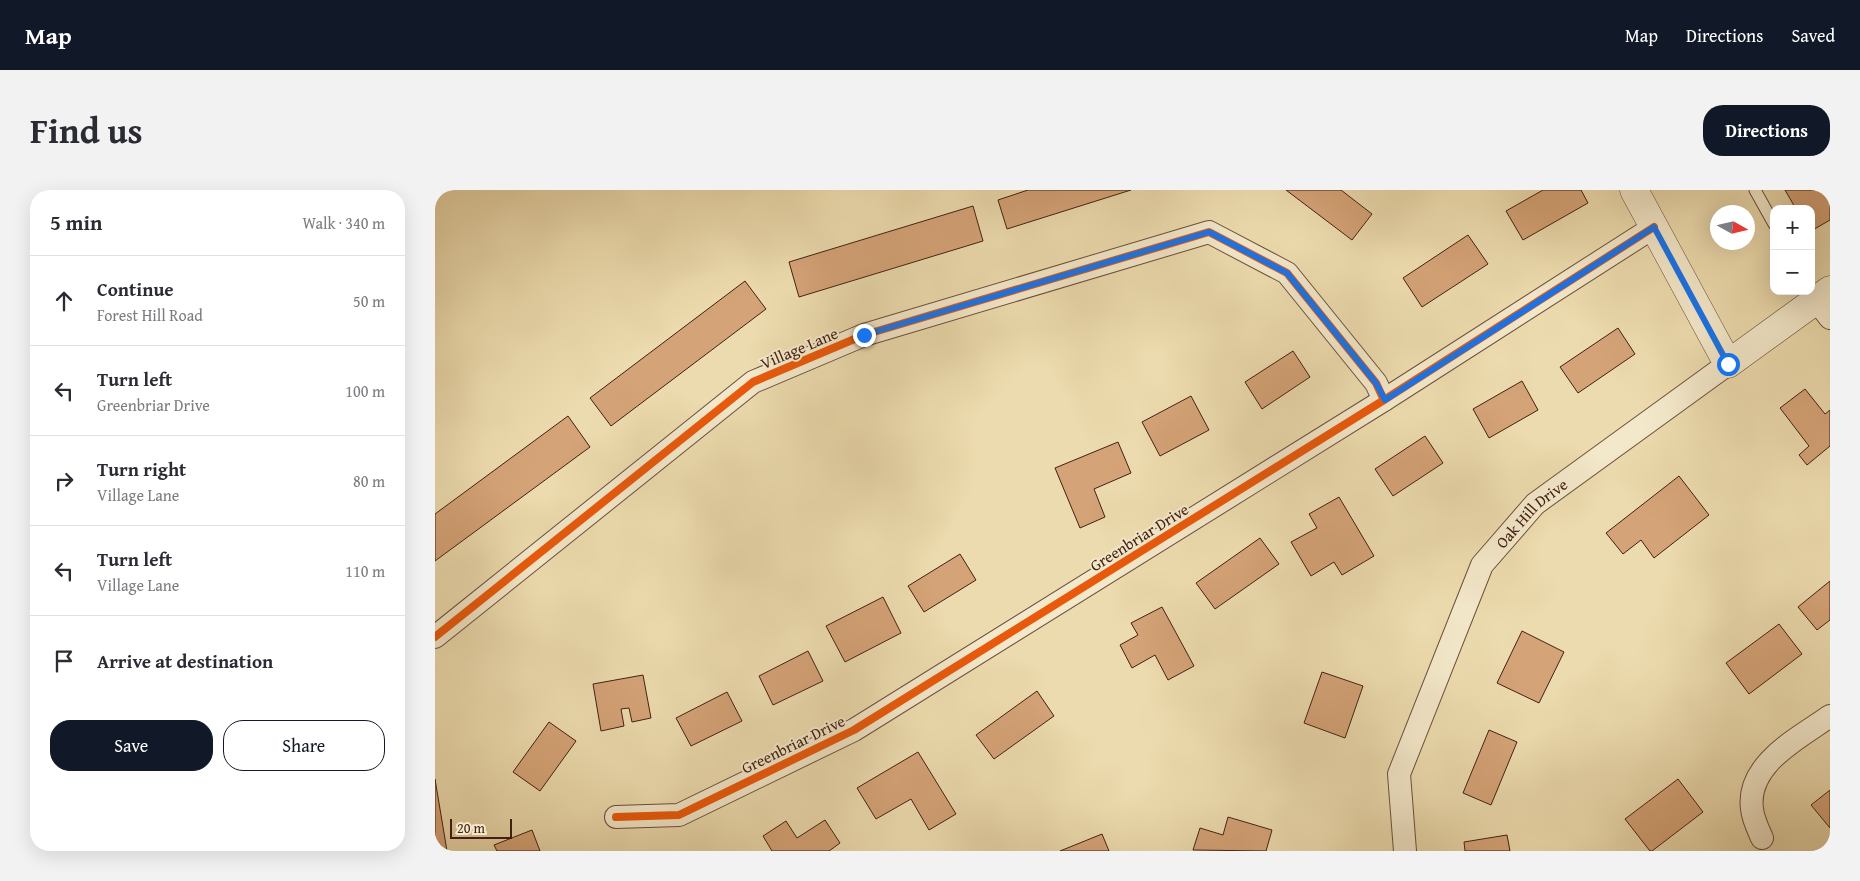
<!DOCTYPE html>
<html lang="en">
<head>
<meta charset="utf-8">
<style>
  body { margin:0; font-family:"Gentium Book Plus",serif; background:#f2f2f3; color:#2b2b33 }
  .controls { position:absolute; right:15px; top:15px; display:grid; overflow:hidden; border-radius:10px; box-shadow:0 5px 20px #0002 }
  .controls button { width:45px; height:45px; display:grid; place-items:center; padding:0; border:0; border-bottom:1px solid #e1e1e2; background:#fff; color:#2b2b33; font:25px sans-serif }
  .compass { position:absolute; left:1275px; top:15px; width:45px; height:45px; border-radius:50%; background:#fff; box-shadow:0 5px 20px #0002; rotate:98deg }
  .scale { position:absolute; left:15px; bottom:12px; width:62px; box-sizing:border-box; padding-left:5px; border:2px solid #432013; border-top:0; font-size:14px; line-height:18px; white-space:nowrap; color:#432013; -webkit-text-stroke:4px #f3e8ca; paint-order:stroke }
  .stop { position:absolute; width:15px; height:15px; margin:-11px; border:4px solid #1a73e8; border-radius:50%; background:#fff }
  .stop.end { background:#1a73e8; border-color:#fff; box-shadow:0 1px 5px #0008 }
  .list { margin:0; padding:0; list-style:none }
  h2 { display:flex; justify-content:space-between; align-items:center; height:65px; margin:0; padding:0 20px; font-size:21px }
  h2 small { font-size:16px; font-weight:400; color:#7c7c81 }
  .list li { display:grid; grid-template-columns:32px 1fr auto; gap:15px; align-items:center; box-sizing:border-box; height:90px; padding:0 20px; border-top:1px solid #e1e1e2 }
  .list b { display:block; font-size:19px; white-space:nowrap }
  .list p { margin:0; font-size:16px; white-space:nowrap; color:#7c7c81 }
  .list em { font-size:16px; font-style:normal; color:#7c7c81 }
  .actions { display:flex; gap:10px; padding:15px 20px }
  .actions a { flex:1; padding:11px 0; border:1px solid #111827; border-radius:20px; text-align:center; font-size:18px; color:#111827 }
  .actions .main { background:#111827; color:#fff }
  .icon { flex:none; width:28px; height:28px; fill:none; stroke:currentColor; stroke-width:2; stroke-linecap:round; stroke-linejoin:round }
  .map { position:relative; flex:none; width:1395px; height:661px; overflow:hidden; border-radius:20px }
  header { display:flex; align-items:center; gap:30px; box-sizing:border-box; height:70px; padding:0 25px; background:#111827; color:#fff }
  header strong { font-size:24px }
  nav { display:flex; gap:28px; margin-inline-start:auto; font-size:18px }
  .intro { display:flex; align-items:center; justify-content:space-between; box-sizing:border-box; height:120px; padding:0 30px }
  h1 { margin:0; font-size:35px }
  .button { padding:12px 22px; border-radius:20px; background:#111827; color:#fff; font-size:18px; font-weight:700 }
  main { display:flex; gap:30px; padding:0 30px }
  aside { flex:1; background:#fff; border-radius:20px; box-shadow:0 5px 20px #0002 }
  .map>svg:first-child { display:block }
  .building { fill:#d4a377; stroke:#432013 }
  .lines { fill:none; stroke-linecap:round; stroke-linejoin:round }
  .service-casing { stroke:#6d4f3a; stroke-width:13 }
  .minor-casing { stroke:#6d4f3a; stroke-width:24 }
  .tertiary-casing { stroke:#6d4f3a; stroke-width:29 }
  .service { stroke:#f3e8ca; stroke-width:11 }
  .minor { stroke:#f3e8ca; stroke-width:22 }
  .tertiary { stroke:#f3e8ca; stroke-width:28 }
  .cycleway-casing { stroke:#f3e8ca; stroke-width:11 }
  .cycleway { stroke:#e8590c; stroke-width:8 }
  .route { stroke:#1a73e8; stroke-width:6 }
  .labels { text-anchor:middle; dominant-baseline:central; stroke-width:4; stroke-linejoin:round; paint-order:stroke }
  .street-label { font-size:16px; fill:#432013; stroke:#f3e8ca }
</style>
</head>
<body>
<header>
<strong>Map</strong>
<nav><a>Map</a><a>Directions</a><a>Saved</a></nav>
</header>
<div class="intro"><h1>Find us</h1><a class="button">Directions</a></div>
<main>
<aside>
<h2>5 min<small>Walk · 340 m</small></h2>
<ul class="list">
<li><svg class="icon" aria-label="ahead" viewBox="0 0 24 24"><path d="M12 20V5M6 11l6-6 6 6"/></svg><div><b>Continue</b><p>Forest Hill Road</p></div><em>50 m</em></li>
<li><svg class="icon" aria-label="left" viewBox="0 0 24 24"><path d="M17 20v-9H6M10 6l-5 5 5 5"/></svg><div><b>Turn left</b><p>Greenbriar Drive</p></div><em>100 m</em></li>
<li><svg class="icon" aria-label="right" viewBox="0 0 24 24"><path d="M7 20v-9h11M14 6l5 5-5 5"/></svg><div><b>Turn right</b><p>Village Lane</p></div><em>80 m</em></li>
<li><svg class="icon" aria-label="left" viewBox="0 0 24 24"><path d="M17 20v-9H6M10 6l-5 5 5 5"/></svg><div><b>Turn left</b><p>Village Lane</p></div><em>110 m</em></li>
<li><svg class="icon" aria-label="arrive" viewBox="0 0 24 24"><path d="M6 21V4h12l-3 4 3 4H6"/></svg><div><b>Arrive at destination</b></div></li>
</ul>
<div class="actions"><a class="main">Save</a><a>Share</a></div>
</aside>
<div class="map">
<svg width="1395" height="661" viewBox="0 0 1395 661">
  <rect width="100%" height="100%" fill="#ecdbae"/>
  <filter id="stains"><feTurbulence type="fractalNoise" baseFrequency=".004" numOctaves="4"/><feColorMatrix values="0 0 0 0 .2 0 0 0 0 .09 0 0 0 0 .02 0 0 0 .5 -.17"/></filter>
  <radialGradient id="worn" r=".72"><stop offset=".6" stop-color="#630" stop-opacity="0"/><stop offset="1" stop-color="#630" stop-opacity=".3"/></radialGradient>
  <path class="building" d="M593,0H696L572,39L563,10Z
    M851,0H906L937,24L917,50Z
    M1108,0H1146L1153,13L1088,50L1071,21Z
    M1350,0H1395V30L1376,41V19H1361Z
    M538,16L548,51L364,107L354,72Z
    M1033,45L1053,74L987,117L968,88Z
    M310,91L331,119L176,236L155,208Z
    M1183,138L1200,164L1143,203L1125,177Z
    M858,161L875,187L827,219L810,192Z
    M1087,191L1103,220L1054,248L1038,219Z
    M1370,199L1390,224L1395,220V256L1372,275L1364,265L1374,256L1345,218Z
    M756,206L774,240L725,266L707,232Z
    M133,226L155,257L0,371V324Z
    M990,246L1008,273L958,306L940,279Z
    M683,252L696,283L659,299L670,327L645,338L620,278Z
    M1244,286L1274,325L1219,368L1206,350L1188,364L1171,343Z
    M904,307L939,366L907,385L899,372L876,386L856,352L882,338L874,324Z
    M825,348L844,374L780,419L761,393Z
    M525,364L541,390L489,422L473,396Z
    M1395,391V430L1382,440L1363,417Z
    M448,407L466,443L410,472L391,436Z
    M727,417L759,476L733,490L720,465L697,478L685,455L703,445L696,433Z
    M1344,434L1367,464L1314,504L1291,473Z
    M1087,441L1129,462L1104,513L1062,493Z
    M373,461L388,491L338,515L324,486Z
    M887,482L928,496L910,548L869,533Z
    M208,485L216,528L197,532L194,518L186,519L189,536L166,541L158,494Z
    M602,501L619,526L559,569L541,545Z
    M292,502L307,531L256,556L241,528Z
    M114,532L141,551L105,601L78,582Z
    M1054,540L1082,552L1056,615L1028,603Z
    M483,562L521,624L494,640L476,609L441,629L422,598Z
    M0,589L12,661H0Z
    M1243,589L1268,622L1217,661H1215L1190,629Z
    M1395,600V638L1376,615Z
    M793,627L837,640L831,661L758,660L765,638L788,645Z
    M390,630L405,653L394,661H337L328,646L351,631L362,648Z
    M97,640L105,661H62L59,655Z
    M667,644L674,661H625Z
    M1072,645L1075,661H1030L1029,652Z"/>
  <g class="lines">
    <g class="service-casing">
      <path id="service" d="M1320,0L1339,34"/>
    </g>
    <g class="minor-casing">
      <g id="minor">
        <path d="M1381,110L1395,128"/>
        <path d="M0,447L318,192L429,145L774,42L852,83L941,193L949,210"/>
        <path d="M181,627L244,625L419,540L949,210L1219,37"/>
        <path d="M1327,648C1323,639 1318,629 1317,619C1311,574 1364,548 1395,526"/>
        <path id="s1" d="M970,661L964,584L1047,375L1100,314L1293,174"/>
      </g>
    </g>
    <g class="tertiary-casing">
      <path id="tertiary" d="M1199,0L1293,174L1395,100"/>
    </g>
    <use href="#service" class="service"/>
    <use href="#minor" class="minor"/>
    <use href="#tertiary" class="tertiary"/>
    <g class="cycleway-casing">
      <path id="cycleway" d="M0,447L318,192L429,145L774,42L852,83L941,193L949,210
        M181,627L244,625L419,540L949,210L1219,37"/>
    </g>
    <use href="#cycleway" class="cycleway"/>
  </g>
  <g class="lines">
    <path class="route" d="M429,145L774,42L852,83L941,193L950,210L1219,37L1293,174"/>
  </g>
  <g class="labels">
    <g class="street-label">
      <text transform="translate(364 158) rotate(-23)">Village Lane</text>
      <text stroke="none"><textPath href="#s1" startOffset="374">Oak Hill Drive</textPath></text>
      <text transform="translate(704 347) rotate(-32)">Greenbriar Drive</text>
      <text transform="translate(358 554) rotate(-26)">Greenbriar Drive</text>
    </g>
  </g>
  <rect width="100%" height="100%" filter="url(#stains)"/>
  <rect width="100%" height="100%" fill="url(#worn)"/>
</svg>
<div class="controls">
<button>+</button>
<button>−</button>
</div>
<svg class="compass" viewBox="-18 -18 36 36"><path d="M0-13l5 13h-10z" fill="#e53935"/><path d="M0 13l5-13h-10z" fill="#7c7c81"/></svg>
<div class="scale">20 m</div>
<div class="stop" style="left:1293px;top:174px"></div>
<div class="stop end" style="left:429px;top:145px"></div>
</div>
</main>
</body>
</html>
